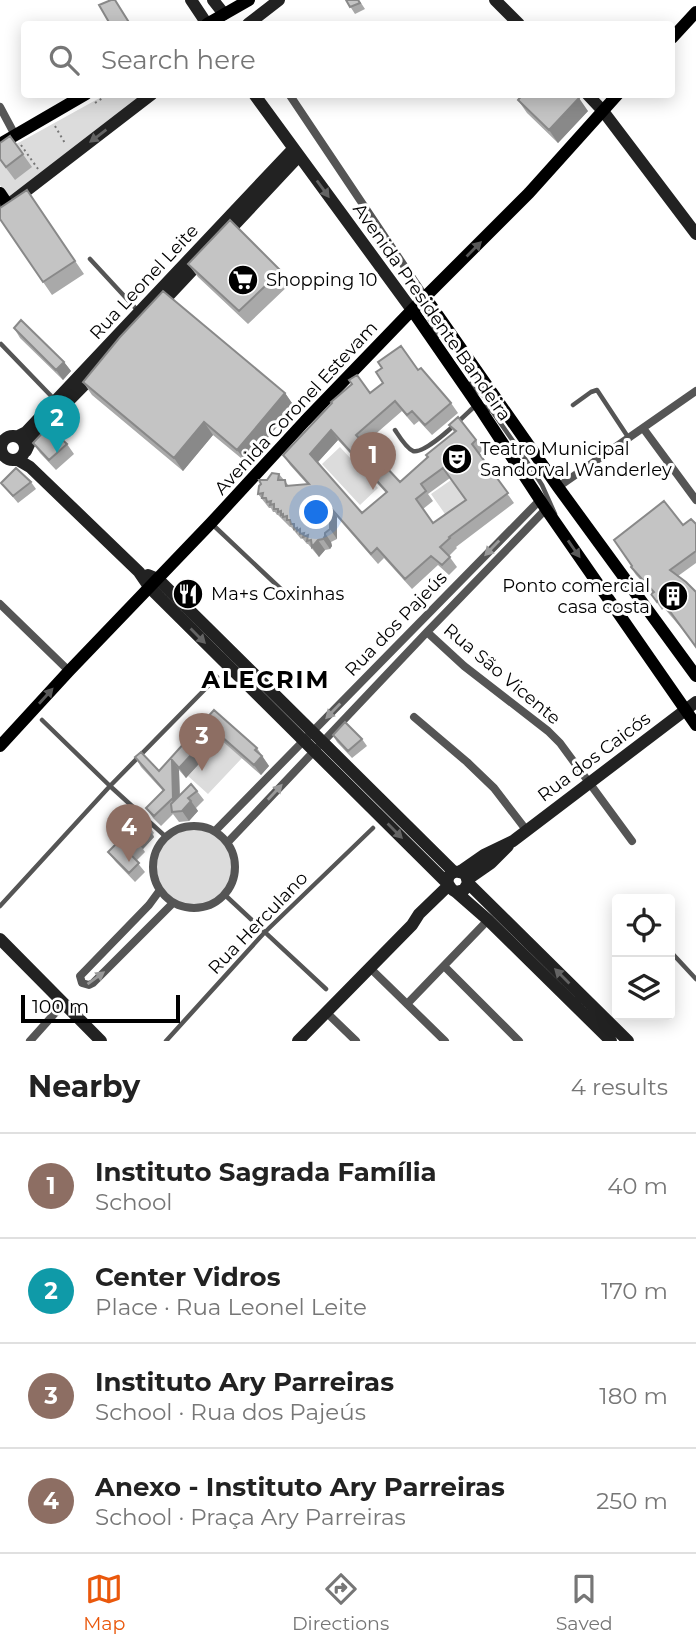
<!DOCTYPE html>
<html lang="en">
<head>
<meta charset="utf-8">
<style>
  body { margin:0; font-family:Montserrat,sans-serif; background:#f6f6f6; color:#222 }
  .controls { position:absolute; right:21px; bottom:21px; display:grid; overflow:hidden; border-radius:7px; box-shadow:0 4px 18px #0003 }
  .controls button { width:63px; height:63px; display:grid; place-items:center; padding:0; border:0; border-bottom:2px solid #e0e0e0; background:#fff; color:#222; font:35px sans-serif }
  .scale { position:absolute; left:21px; bottom:18px; width:159px; box-sizing:border-box; padding-left:7px; border:4px solid #000; border-top:0; font-size:19px; line-height:24px; white-space:nowrap; color:#000; -webkit-text-stroke:5px #fff; paint-order:stroke }
  .you { position:absolute; left:317px; top:513px; width:24px; height:24px; margin:-18px; border:5px solid #fff; border-radius:50%; background:#1a73e8; box-shadow:0 0 0 10px #1a73e833 }
  .badge { display:grid; place-items:center; width:46px; height:46px; border-radius:50%; background:#ea580c; color:#fff; font-size:23px; font-weight:700 }
  .pin { position:absolute; translate:-50% -58px; filter:drop-shadow(0 2px 4px #0008) }
  .pin::after { content:''; position:absolute; top:37px; width:24px; height:21px; background:inherit; clip-path:polygon(0 0,100% 0,50% 100%) }
  .list { margin:0; padding:0; list-style:none }
  h2 { display:flex; justify-content:space-between; align-items:center; height:91px; margin:0; padding:0 28px; font-size:30px }
  h2 small { font-size:23px; font-weight:400; color:#767676 }
  .list li { display:grid; grid-template-columns:46px 1fr auto; gap:21px; align-items:center; box-sizing:border-box; height:105px; padding:0 28px; border-top:2px solid #e0e0e0 }
  .list b { display:block; font-size:26px; white-space:nowrap }
  .list p { margin:0; font-size:23px; white-space:nowrap; color:#767676 }
  .list em { font-size:23px; font-style:normal; color:#767676 }
  .icon { flex:none; width:38px; height:38px; fill:none; stroke:currentColor; stroke-width:2; stroke-linecap:round; stroke-linejoin:round }
  .map { position:relative; flex:none; width:696px; height:1041px; overflow:hidden }
  .search { position:absolute; background:#fff; box-shadow:0 4px 18px #0003; left:21px; right:21px; top:21px; height:77px; display:flex; align-items:center; gap:18px; box-sizing:border-box; padding:0 24px; border-radius:7px; color:#767676; font-size:26px }
  .sheet { height:511px; background:#fff }
  nav { display:flex; justify-content:space-around; align-items:center; box-sizing:border-box; height:98px; border-top:2px solid #e0e0e0; background:#fff; font-size:19px; color:#767676 }
  nav a { display:grid; justify-items:center; gap:4px }
  nav .on { color:#ea580c }
  .map>svg:first-child { display:block }
  .green { fill:#dcdcdc }
  .lines { fill:none; stroke-linecap:round; stroke-linejoin:round }
  .path { stroke:#777; stroke-width:2; stroke-dasharray:2 3.5; stroke-linecap:butt }
  .lane { stroke:#555; stroke-width:4.5 }
  .street { stroke:#555; stroke-width:8 }
  .secondary { stroke:#222; stroke-width:12 }
  .primary { stroke:#000; stroke-width:12 }
  .wall { fill:#a9a9a9; fill-rule:evenodd }
  .shaded-wall { fill:#898989 }
  .building { fill:#c4c4c4; stroke:#898989; stroke-width:2; fill-rule:evenodd }
  .oneway { fill:#646464 }
  .oneway2 { fill:#595959 }
  .oneway3 { fill:#999 }
  .labels { text-anchor:middle; dominant-baseline:central; stroke-width:6; stroke-linejoin:round; paint-order:stroke }
  .poi-label { font-size:18px; fill:#000; stroke:#fff; text-anchor:start }
  .street-label { font-size:18px; fill:#000; stroke:#fff }
  .district-label { font-size:24px; font-weight:bold; letter-spacing:2px; fill:#000; stroke:#fff }
</style>
</head>
<body>
<div class="map">
<svg width="696" height="1041" viewBox="0 0 696 1041">
  <rect width="100%" height="100%" fill="#fff"/>
  <path class="green" d="M105,95H147L8,199L0,185V151L20,142Z
    M340,447L378,488L360,505L322,464Z
    M451,480L472,510L452,524L431,494Z
    M221,740L242,758L208,794L188,776Z
    M156 868a39 39 0 1 1 78 0a39 39 0 1 1-78 0Z"/>
  <g class="lines">
    <path class="path" d="M95,103L109,94
      M55,126L66,145
      M21,145L38,169"/>
    <path class="lane" d="M90,259L139,312
      M430,309L429,318L438,336
      M1,344L55,400
      M470,384L485,397L491,399
      M573,405L591,392L597,390L628,437
      M483,406L492,411L520,451L542,485L555,514
      M395,430C399,436 406,448 413,451C426,455 465,415 475,406
      M212,524L283,591
      M42,720L110,786L166,837
      M225,895L326,989
      M0,906L110,786L217,677
      M670,951L696,979
      M166,1041L264,933L373,828"/>
    <path class="street" d="M289,94L425,297
      M0,107L15,135
      M643,428L696,500
      M558,487L696,391
      M0,604L69,671
      M427,632L464,666L548,731L560,743L632,841
      M414,717L467,762L494,788L527,831
      M153 867a41 41 0 1 1 82 0a41 41 0 1 1-82 0Z
      M215,831L540,500
      M228,842L427,632L546,509
      M160,890L149,905L83,973L80,976L82,983L89,985L93,983L173,903
      M444,966L519,1041
      M370,968L445,1041
      M407,1004L488,920
      M326,1012L356,1041
      M30,1041L64,1003"/>
    <path class="secondary" d="M191,0L207,24
      M213,0L224,14
      M495,0L519,24
      M248,24L279,0
      M254,94L412,310
      M587,94L603,111L696,234
      M0,211L152,94
      M225,235L299,156
      M158,307L203,259
      M1 448a12 12 0 1 1 24 0a12 12 0 1 1-24 0Z
      M18,436L26,432L293,149
      M26,451L32,438L95,374
      M18,460L30,467L139,572L150,588L447,883
      M148,575L158,579L454,872
      M461,871L484,855L513,841L696,702
      M468,879L491,863L508,846
      M468,883L628,1041
      M456,892L464,890L468,883L466,875C451,864 439,883 456,892L488,920L611,1041
      M0,939L101,1041
      M298,1041L412,925L419,914L448,886"/>
    <path class="primary" d="M207,24L249,0
      M672,38L696,12
      M0,144L86,94
      M0,193L8,205
      M425,297L558,487L696,676
      M412,310L477,404L546,509L696,725
      M0,746L69,671L211,523L305,421L412,310L529,193L618,94"/>
  </g>
  <path class="wall" d="M346,0H359L365,9L355,14Z
    M518,100L588,111L558,143L527,113Z
    M10,136L32,167L15,180L0,160Z
    M27,190L84,274L52,295L0,219Z
    M188,264L281,271L290,284L248,324L198,277Z
    M14,328L64,362L71,371L63,380L20,338Z
    M418,370L451,403L458,413L432,435L419,421L414,425L402,411L364,444L400,482L454,432L449,425L476,440L483,450L479,454L514,503L456,547L457,548L449,556L457,567L449,575L438,565L412,589L384,558L378,564L337,517V539L331,542L332,546L330,549L325,550L319,557L308,544H307L302,538L301,539L291,527H290L278,515H277L275,512H273L271,508H269L258,494L267,480L279,474L289,486L307,484L290,465L283,455L370,393ZM338,440L386,493L362,513L318,462ZM450,478L465,500L433,523L423,509L433,501L428,494Z
    M83,382L285,393L294,406L247,463L213,435L183,471L92,395Z
    M33,443L67,444L74,454L56,470L40,453Z
    M31,482L36,489L18,503L1,483Z
    M696,524V563L678,576L694,643L664,608L662,610L651,594L653,593L636,575L631,567L683,525Z
    M214,710L257,748L269,766L261,775L221,740L186,778L179,770L180,795L197,791L204,800L196,808L198,811L189,821L179,822L173,814L161,826L153,818L146,808L163,791L141,767L135,757L159,771Z
    M333,735L362,739L367,746L352,758L337,742Z
    M148,824L154,833L153,834L154,837L143,849L145,852L136,861L145,872L135,882L115,861L108,852L134,827Z"/>
  <path class="shaded-wall" d="M579,98L588,111L558,143L549,130Z
    M64,362L71,371L63,380L56,370Z
    M285,393L294,406L247,463L237,450Z
    M204,422L213,435L183,471L174,458Z
    M331,430L338,440L317,463L310,454Z
    M330,507L337,517V539L330,529Z
    M325,533L331,542L332,546L330,549L323,539Z
    M318,540L325,550L319,557L312,547Z
    M214,730L221,740L186,778L179,768Z
    M262,756L269,766L261,775L254,765Z
    M172,760L179,770L180,810L173,800Z
    M191,801L198,811L189,821L182,811Z
    M148,828L154,837L143,849L136,841Z"/>
  <path class="building" d="M111,0H115L130,24H110L99,5Z
    M346,0H358L360,3L350,7Z
    M523,94H575L579,98L549,130L518,100Z
    M10,136L23,154L6,167L0,159V143Z
    M27,190L75,261L43,282L0,219V208Z
    M230,220L281,271L239,311L188,264Z
    M163,291L285,393L237,450L204,422L174,458L83,382L120,337Z
    M21,320L64,362L56,370L14,328Z
    M401,346L418,370L421,368L451,403L425,425L412,411L407,415L395,401L356,435L400,482L428,457L426,455L456,431L449,425L458,417L476,440L472,444L508,493L449,537L450,538L440,547L450,557L442,565L431,556L405,579L377,548L371,554L330,507V529L325,533V536L323,539L318,540L312,547L311,540L307,541L308,535L303,537L304,533L300,534V529L297,531V528L294,529V524H291L290,520H287V516L283,517V514L281,515V511L278,512V509H274V504L270,505L271,501L267,502L266,498H262L263,493L258,494L259,486L261,484L259,480H267L272,473L279,474L278,480H285L286,486L309,484L283,455L332,403L331,402L352,384L349,380L357,375L370,393L383,383L376,372L382,368L378,362ZM331,430L387,492L362,513L310,454ZM443,468L466,500L433,523L416,499L426,491L421,484Z
    M48,427L67,444L49,460L33,443Z
    M16,468L31,482L13,496L1,483Z
    M664,501L683,525L691,519L696,524V551L670,570L686,582L696,592V647L671,613L659,600L657,602L651,594L654,592L631,567L632,566L614,540Z
    M214,710L257,748L255,750L262,756L254,765L214,730L179,768L172,760L173,800L172,799L154,816L146,808L164,790L135,757L141,752L159,771Z
    M345,722L362,739L348,751L333,735Z
    M191,784L197,791L188,798L191,801L182,811L172,812L171,804Z
    M140,817L148,824L146,826L148,828L136,841L138,843L129,853L139,863L129,873L108,852L134,826L132,825Z"/>
  <defs><path id="oneway-solid" d="M-6-.8H1V-3.2L6.5 0L1 3.2V.8H-6Z" transform="scale(1.75)"/></defs>
  <g class="oneway">
    <use href="#oneway-solid" transform="translate(98 136) rotate(143)"/>
    <use href="#oneway-solid" transform="translate(323 189) rotate(54)"/>
    <use href="#oneway-solid" transform="translate(198 636) rotate(45)"/>
    <use href="#oneway-solid" transform="translate(395 831) rotate(45)"/>
    <use href="#oneway-solid" transform="translate(562 976) rotate(-135)"/>
  </g>
  <g class="oneway2">
    <use href="#oneway-solid" transform="translate(474 249) rotate(-45)"/>
    <use href="#oneway-solid" transform="translate(574 549) rotate(55)"/>
    <use href="#oneway-solid" transform="translate(46 696) rotate(-48)"/>
  </g>
  <g class="oneway3">
    <use href="#oneway-solid" transform="translate(492 548) rotate(134)"/>
    <use href="#oneway-solid" transform="translate(333 711) rotate(134)"/>
    <use href="#oneway-solid" transform="translate(275 792) rotate(-47)"/>
    <use href="#oneway-solid" transform="translate(96 978) rotate(-36)"/>
  </g>
  <defs>
    <g id="supermarket-disc" transform="scale(1.575)"><circle r="9.5" fill="#000" stroke="#fff"/><path d="M-6-5.5h2.5l.6 2H6L4.5 2H-2.5L-4.4-4H-6ZM-1.5 3.2a1.3 1.3 0 1 0 .1 0ZM3 3.2a1.3 1.3 0 1 0 .1 0Z" fill="#fff"/></g>
    <g id="theatre-disc" transform="scale(1.575)"><circle r="9.5" fill="#000" stroke="#fff"/><path d="M-5-5.5Q0-4 5-5.5V0Q5 5 0 6Q-5 5-5 0ZM-3.3-2.5H-1v1.5H-3.3ZM1-2.5H3.3v1.5H1ZM-2.8 1Q0 5.5 2.8 1Z" fill="#fff"/></g>
    <g id="restaurant-disc" transform="scale(1.575)"><circle r="9.5" fill="#000" stroke="#fff"/><path d="M-5-6h1v4h1v-4h1v4h1v-4h1v5L-1.5 .5V6h-2V.5L-5-1ZM5-6V6H3V1.5H1.5Q1.5-4 5-6Z" fill="#fff"/></g>
    <g id="building-disc" transform="scale(1.575)"><circle r="9.5" fill="#000" stroke="#fff"/><path d="M-4-6H4V6H1V3H-1V6H-4ZM-2.5-4.3h1.7v1.8h-1.7ZM.8-4.3h1.7v1.8H.8ZM-2.5-1h1.7V.8h-1.7ZM.8-1h1.7V.8H.8Z" fill="#fff"/></g>
  </defs>
  <g fill-rule="evenodd">
    <use href="#supermarket-disc" x="243" y="280"/>
    <use href="#theatre-disc" x="457" y="459"/>
    <use href="#restaurant-disc" x="188" y="594"/>
    <use href="#building-disc" x="673" y="596"/>
  </g>
  <g class="labels">
    <g class="poi-label">
      <text x="266" y="280">Shopping 10</text>
      <text x="480" y="449">Teatro Municipal<tspan x="480" dy="21">Sandorval Wanderley</tspan></text>
      <text x="650" y="586" text-anchor="end">Ponto comercial<tspan x="650" dy="21">casa costa</tspan></text>
      <text x="211" y="594">Ma+s Coxinhas</text>
    </g>
    <g class="street-label">
      <text transform="translate(144 282) rotate(-47)">Rua Leonel Leite</text>
      <text transform="translate(432 312) rotate(55)">Avenida Presidente Bandeira</text>
      <text transform="translate(296 408) rotate(-47)">Avenida Coronel Estevam</text>
      <text transform="translate(396 624) rotate(-46)">Rua dos Pajeús</text>
      <text transform="translate(502 674) rotate(40)">Rua São Vicente</text>
      <text transform="translate(594 757) rotate(-37)">Rua dos Caicós</text>
      <text transform="translate(258 923) rotate(-46)">Rua Herculano</text>
    </g>
    <g class="district-label">
      <text x="266" y="679">ALECRIM</text>
    </g>
  </g>
</svg>
<div class="controls">
<button><svg class="icon" aria-label="locate" viewBox="0 0 24 24"><circle cx="12" cy="12" r="6"/><path d="M12 2v4M12 18v4M2 12h4M18 12h4"/></svg></button>
<button><svg class="icon" aria-label="layers" viewBox="0 0 24 24"><path d="M12 4l9 5-9 5-9-5zM3 14l9 5 9-5"/></svg></button>
</div>
<div class="scale">100 m</div>
<div class="you"></div>
<div class="pin badge" style="left:373px;top:490px;background:#8d6e63">1</div>
<div class="pin badge" style="left:57px;top:453px;background:#0f9aa8">2</div>
<div class="pin badge" style="left:202px;top:771px;background:#8d6e63">3</div>
<div class="pin badge" style="left:129px;top:862px;background:#8d6e63">4</div>
<div class="search"><svg class="icon" aria-label="search" viewBox="0 0 24 24"><circle cx="10" cy="10" r="6"/><path d="M15 15l6 6"/></svg>Search here</div>
</div>
<section class="sheet">
<h2>Nearby<small>4 results</small></h2>
<ul class="list">
<li><span class="badge" style="background:#8d6e63">1</span><div><b>Instituto Sagrada Família</b><p>School</p></div><em>40 m</em></li>
<li><span class="badge" style="background:#0f9aa8">2</span><div><b>Center Vidros</b><p>Place · Rua Leonel Leite</p></div><em>170 m</em></li>
<li><span class="badge" style="background:#8d6e63">3</span><div><b>Instituto Ary Parreiras</b><p>School · Rua dos Pajeús</p></div><em>180 m</em></li>
<li><span class="badge" style="background:#8d6e63">4</span><div><b>Anexo - Instituto Ary Parreiras</b><p>School · Praça Ary Parreiras</p></div><em>250 m</em></li>
</ul>
</section>
<nav>
<a class="on"><svg class="icon" aria-label="map" viewBox="0 0 24 24"><path d="M3 6l6-2 6 2 6-2v14l-6 2-6-2-6 2zM9 4v14M15 6v14"/></svg>Map</a>
<a><svg class="icon" aria-label="directions" viewBox="0 0 24 24"><path d="M12 3l9 9-9 9-9-9zM9 14v-3h6M13 9l2 2-2 2"/></svg>Directions</a>
<a><svg class="icon" aria-label="saved" viewBox="0 0 24 24"><path d="M7 4h10v16l-5-4-5 4z"/></svg>Saved</a>
</nav>
</body>
</html>
